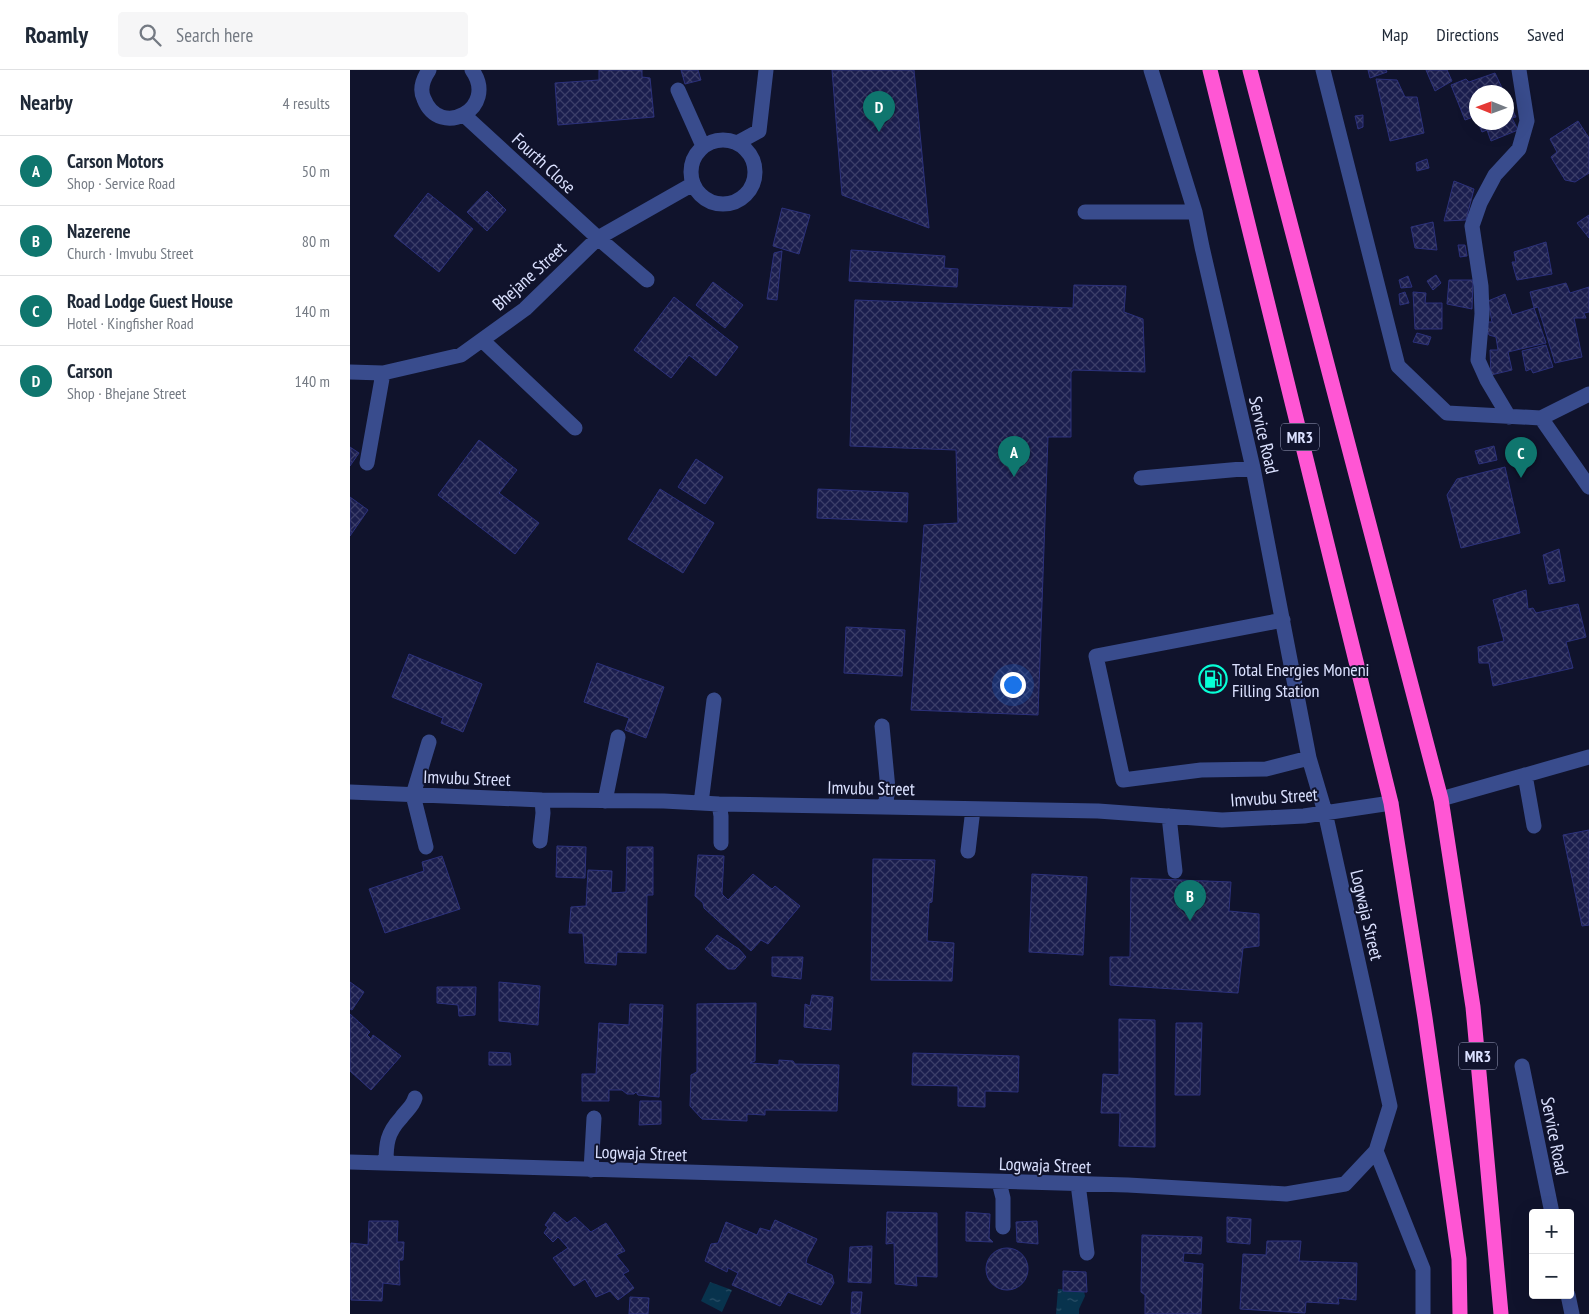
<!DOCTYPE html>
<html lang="en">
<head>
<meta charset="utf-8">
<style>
  body { margin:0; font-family:"PT Sans Narrow",sans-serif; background:#f6f6f7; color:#1f2937 }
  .controls { position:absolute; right:15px; bottom:15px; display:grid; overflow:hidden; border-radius:5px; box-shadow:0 5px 20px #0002 }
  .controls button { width:45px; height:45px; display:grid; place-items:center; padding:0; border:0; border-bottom:1px solid #e0e1e3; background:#fff; color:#1f2937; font:25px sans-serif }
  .compass { position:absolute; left:1119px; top:15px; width:45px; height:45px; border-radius:50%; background:#fff; box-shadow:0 5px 20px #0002; rotate:271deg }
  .you { position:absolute; left:662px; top:614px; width:18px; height:18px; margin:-12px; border:4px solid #fff; border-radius:50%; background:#1a73e8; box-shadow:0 0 0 8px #1a73e833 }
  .badge { display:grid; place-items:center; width:32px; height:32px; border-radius:50%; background:#0f766e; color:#fff; font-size:16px; font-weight:700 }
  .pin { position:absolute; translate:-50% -41px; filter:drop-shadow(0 1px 2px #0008) }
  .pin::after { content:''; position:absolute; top:26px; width:18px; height:15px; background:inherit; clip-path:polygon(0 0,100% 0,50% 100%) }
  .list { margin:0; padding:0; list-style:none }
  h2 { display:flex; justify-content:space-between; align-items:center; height:65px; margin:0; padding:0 20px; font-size:21px }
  h2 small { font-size:16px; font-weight:400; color:#747a83 }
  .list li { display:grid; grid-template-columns:32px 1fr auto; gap:15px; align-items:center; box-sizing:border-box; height:70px; padding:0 20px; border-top:1px solid #e0e1e3 }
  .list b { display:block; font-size:19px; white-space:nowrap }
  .list p { margin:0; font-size:16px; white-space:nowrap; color:#747a83 }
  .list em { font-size:16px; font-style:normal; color:#747a83 }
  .icon { flex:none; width:28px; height:28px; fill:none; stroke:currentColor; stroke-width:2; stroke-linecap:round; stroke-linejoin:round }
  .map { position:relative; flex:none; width:1239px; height:1244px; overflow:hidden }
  header { display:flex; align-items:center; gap:30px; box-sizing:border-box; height:70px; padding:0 25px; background:#fff; border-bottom:1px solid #e0e1e3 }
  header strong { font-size:24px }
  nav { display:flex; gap:28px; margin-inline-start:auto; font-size:18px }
  .search { width:350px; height:45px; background:#f6f6f7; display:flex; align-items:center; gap:12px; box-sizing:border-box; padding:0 18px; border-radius:5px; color:#747a83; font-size:19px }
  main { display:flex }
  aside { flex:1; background:#fff }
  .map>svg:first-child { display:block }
  .water { fill:url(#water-ripples) }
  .building { fill:url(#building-cross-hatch); stroke:#2c317b }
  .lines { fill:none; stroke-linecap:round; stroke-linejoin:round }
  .minor { stroke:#394c8d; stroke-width:15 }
  .highway { stroke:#ff56d4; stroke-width:15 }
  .labels { text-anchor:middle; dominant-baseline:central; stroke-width:4; stroke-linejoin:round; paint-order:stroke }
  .shield { fill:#10132c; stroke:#9ea3c0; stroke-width:1 }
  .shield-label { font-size:16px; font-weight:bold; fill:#dbe1ff }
  .street-label { font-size:18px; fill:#dbe1ff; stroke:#10132c }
  .poi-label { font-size:18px; fill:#dbe1ff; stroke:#10132c; text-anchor:start }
</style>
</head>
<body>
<header>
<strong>Roamly</strong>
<div class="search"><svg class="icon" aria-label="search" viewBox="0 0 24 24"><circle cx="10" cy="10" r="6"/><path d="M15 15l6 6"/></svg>Search here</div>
<nav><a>Map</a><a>Directions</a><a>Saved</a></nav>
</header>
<main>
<aside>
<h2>Nearby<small>4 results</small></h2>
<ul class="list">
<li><span class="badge">A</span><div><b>Carson Motors</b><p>Shop · Service Road</p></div><em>50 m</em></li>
<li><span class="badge">B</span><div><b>Nazerene</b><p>Church · Imvubu Street</p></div><em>80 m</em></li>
<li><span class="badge">C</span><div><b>Road Lodge Guest House</b><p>Hotel · Kingfisher Road</p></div><em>140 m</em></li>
<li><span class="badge">D</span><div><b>Carson</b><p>Shop · Bhejane Street</p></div><em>140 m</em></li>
</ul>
</aside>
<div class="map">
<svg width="1239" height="1244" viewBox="0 0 1239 1244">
  <defs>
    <pattern id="water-ripples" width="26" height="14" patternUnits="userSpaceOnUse" patternTransform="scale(1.25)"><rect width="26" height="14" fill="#08334d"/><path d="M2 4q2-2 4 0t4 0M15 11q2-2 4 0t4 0" fill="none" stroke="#2b5068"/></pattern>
    <pattern id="building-cross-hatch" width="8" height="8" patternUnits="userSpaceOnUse" patternTransform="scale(1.25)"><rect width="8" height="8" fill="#1b1e4e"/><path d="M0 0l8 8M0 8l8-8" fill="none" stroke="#3c3e69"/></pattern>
  </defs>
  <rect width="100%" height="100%" fill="#10132c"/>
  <path class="water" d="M360,1212L382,1220L372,1242L351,1231Z
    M708,1219L734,1221L735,1226L729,1239V1244H706Z"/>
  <path class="building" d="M249,0H292V7L300,8L304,47L208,55L205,13L249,10Z
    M331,0H348L351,10L335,14Z
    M482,0H564L579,158L492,125Z
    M1018,0H1036L1037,2L1020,8Z
    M1076,0H1097L1102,11L1085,21Z
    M1145,3L1154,22H1126V48V46L1115,50L1101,15L1116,9L1119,12Z
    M1026,9L1047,10L1055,27H1067L1074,63L1040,71Z
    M1156,27L1166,47L1162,48L1168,60L1141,71L1137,60L1132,62L1128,52H1156Z
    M1013,45V57L1008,59L1005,46Z
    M1228,51L1239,68V103L1225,112L1215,110L1201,87L1207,82L1200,69Z
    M1077,89L1079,98L1067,101L1066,93Z
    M1104,111L1124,119L1116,150L1094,151Z
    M137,121L156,140L137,161L117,142Z
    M78,123L123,159L89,202L44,166Z
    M432,138L460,145L449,184L423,176Z
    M1239,145V168L1227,153Z
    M1083,152L1087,180L1065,178L1061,157Z
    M1196,172L1202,204L1167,210L1162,192H1166L1164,182Z
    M1108,175H1115L1117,186L1110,187Z
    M501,180L595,186L594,198L608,199L607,217L499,211Z
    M432,181L427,230L417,229L424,183Z
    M1086,205L1091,213L1083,220L1077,211Z
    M1058,206L1062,217L1051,218L1049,210Z
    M1099,210H1123L1122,239L1097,234Z
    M363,212L393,235L375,258L346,235Z
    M1216,213L1220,223L1239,217V242L1234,243L1236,248H1224L1232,287L1205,293L1188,237L1184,238L1180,222Z
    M724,215L776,216L774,242L793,249L795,302L723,300L721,303V367H698L688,645L561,640L574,455L608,453L606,380L500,376L505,230L723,238Z
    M1055,222L1059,233L1050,235L1049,224Z
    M1063,222L1076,223L1075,233H1092V259H1065Z
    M1155,224L1162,245L1184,238L1196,273L1158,282L1162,300L1141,305L1140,280H1148L1146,267L1139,265L1134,252H1142L1138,231Z
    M324,227L388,277L366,306L339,285L321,308L284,280Z
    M1067,263L1081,267L1078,275L1063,272Z
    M1196,275L1203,297L1183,303L1181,299L1176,301L1172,281Z
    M129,370L167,400L149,423L189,453L165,484L88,425Z
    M1144,376L1147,390L1129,394L1125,381Z
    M0,377L9,383L0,396Z
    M346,389L373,407L355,434L328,417Z
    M1155,397L1170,463L1111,478L1097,425L1107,409Z
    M310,419L364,453L333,503L278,469Z
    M468,419L558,423L557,452L467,448Z
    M0,427L18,440L0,466Z
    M1209,479L1215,511L1199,514L1193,485Z
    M1176,520L1178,539L1183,538L1186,543L1228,534L1236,567L1216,572L1223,598L1143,616L1139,593H1129L1128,577L1154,571L1143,530Z
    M496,557L555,560L552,606L494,603Z
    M59,584L132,614L113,662L91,653L93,648L42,627Z
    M247,593L314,617L296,668L275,660L279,648L234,632Z
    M1239,760V855L1232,856L1213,765Z
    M207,776L236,777L235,808L206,807Z
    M277,777H303V825H297L296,883L267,882L266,895L235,893L233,863H219L221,837L236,836L238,800L262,801L261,823L276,822Z
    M348,785L374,786L372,824L378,830L403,804L419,817L422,819L425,816L450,836L418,874L411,870L401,881L354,838L353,833L345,826Z
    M92,786L110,839L35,863L19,819L74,801L72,792Z
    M523,789L585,790L582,832L579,833L577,871L604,873L602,911L521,910Z
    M682,804L737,807L733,885L679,882Z
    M781,808L881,812L879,841L909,844V876L893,878L888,923L760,915V887H780Z
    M367,865L389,879L396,887L385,899H378L355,879Z
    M422,887H453L451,909L422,906Z
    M0,912L14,922L2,940L0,939Z
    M149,912L190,916L188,955L149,951Z
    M87,917H126L125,945L109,946L108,935L87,933Z
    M462,925L483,927L481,960L454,957L455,934L460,936Z
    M406,933L405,991L400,993L429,995V990L443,991L445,994L489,995L487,1041L415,1040V1045L397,1044V1051L352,1049L340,1036L341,1005L347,1002V934Z
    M280,934L313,935L309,1027L288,1025L286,1022L284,1024H277L272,1020H259V1031H232V1004H246L249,953L279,955Z
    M0,944L20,962L17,965L21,969L23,965L51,986L21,1020L0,1001Z
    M769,949L805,950V1077L769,1076L770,1043H751L753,1004L769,1005Z
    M826,953H852L850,1025H825Z
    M139,982L160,983L161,995H139Z
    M563,983L669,986L668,1022L635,1021V1037L608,1036V1016L562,1015Z
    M290,1031H311V1054L289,1055Z
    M204,1142L217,1153L225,1147L241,1162L256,1153L275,1181L266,1185L279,1201L273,1204L284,1218L268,1230L260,1221L246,1227L235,1209L224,1216L203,1188L218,1178L208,1167L203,1172L194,1163L198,1157L195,1155Z
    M537,1142L587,1143V1207L566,1206L567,1216L545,1214L544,1173L536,1174Z
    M616,1142L640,1144L639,1168L643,1172L616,1171Z
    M877,1147L901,1149L900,1174L877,1172Z
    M425,1150L467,1169L457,1188L456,1193L482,1205L484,1213L471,1235L438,1222L430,1236L382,1215L388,1203L378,1198L377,1202L355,1191L361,1174L368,1173L376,1152L407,1165L410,1158L420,1161Z
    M19,1151H48L47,1172H54L53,1190H49L50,1215L33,1213L32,1231L1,1230L0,1185L1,1173L18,1175Z
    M687,1151L688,1174L667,1172L666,1152Z
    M792,1165L852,1167L851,1184L834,1183L833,1192L853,1194L851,1244H795V1225L791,1222Z
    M917,1171H951L949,1191L1007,1193L1006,1230L988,1228L989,1234L956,1232L955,1243L890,1239L893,1184L916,1185Z
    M522,1176L521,1213L498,1212L500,1177Z
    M636 1199a21 21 0 1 1 42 0a21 21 0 1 1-42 0Z
    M713,1201L736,1202L737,1222L713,1221Z
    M502,1222H512L510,1244H501Z
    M280,1227L299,1228L298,1244H279Z"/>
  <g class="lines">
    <path class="minor" d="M79,0C73,9 69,19 74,29C90,70 149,38 122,0
      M973,0L1048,296L1097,343L1191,348L1239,324
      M328,20L353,76
      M114,45L248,168L297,210
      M341 102a32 32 0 1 1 64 0a32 32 0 1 1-64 0Z
      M387,73L409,61L416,0
      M735,142H845
      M132,270L225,358
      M0,302L33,303L111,285L175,239L248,168L343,114
      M1159,347L1137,310L1128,290L1132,244L1131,216L1122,156L1130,133L1145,105L1169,79L1177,51L1169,0
      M1191,348L1239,417
      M17,393L33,303
      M791,408L903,398
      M933,550L746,586L773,710L851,700L916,699L959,688
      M532,656L538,719L535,737
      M1175,705L1184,756
      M0,722L192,730L314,731L369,734L748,741L872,750L954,746L1041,733
      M1091,729L1239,687
      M255,731L268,667
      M351,733L364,630
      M369,734L371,746V773
      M819,746L825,801
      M190,771L193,743L192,730
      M76,777L63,725L79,672
      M618,781L623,739
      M1172,996L1202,1143
      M1026,1081L1073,1199V1244
      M0,1092L778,1115L936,1124L995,1114L1026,1081L1040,1036L975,742L959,688L903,398L852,177L845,142L801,0
      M36,1093C36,1074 37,1063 51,1048C56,1041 63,1036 65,1028
      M241,1100L244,1048
      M649,1112L653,1128V1157
      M728,1114L737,1183
      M1218,1225L1222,1244"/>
    <path class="highway" d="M860,0L1041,733L1075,948L1109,1189L1110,1244
      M900,0L1091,729L1123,937L1151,1244"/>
  </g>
  <defs>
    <g id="fuel-ring" transform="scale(1.4375)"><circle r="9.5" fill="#10132c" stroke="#07ffd6" stroke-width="1.5"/><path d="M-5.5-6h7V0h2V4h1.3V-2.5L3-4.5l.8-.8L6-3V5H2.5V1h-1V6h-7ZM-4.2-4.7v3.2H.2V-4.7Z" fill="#07ffd6"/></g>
  </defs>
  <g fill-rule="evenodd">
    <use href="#fuel-ring" x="863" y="609"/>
  </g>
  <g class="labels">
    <g class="shield">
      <rect x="931" y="353.5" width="38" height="27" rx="4"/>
      <rect x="1109" y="972.5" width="38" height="27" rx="4"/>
    </g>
    <g class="shield-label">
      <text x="950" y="367">MR3</text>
      <text x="1128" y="986">MR3</text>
    </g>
    <g class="street-label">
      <text transform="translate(194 93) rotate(43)">Fourth Close</text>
      <text transform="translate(179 206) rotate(-42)">Bhejane Street</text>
      <text transform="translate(914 365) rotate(77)">Service Road</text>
      <text transform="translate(117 708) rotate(2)">Imvubu Street</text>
      <text transform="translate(521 718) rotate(1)">Imvubu Street</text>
      <text transform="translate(924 727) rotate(-4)">Imvubu Street</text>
      <text transform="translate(1017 845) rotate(77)">Logwaja Street</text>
      <text transform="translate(1205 1066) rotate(79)">Service Road</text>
      <text transform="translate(291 1083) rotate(2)">Logwaja Street</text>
      <text transform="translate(695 1095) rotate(2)">Logwaja Street</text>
    </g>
    <g class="poi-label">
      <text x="882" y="599">Total Energies Moneni<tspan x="882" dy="21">Filling Station</tspan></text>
    </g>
  </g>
</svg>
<div class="controls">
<button>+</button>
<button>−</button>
</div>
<svg class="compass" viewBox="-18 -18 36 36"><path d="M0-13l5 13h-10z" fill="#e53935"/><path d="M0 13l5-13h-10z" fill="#747a83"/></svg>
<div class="you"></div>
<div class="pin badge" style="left:664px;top:407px">A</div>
<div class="pin badge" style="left:840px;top:851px">B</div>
<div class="pin badge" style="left:1171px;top:408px">C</div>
<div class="pin badge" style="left:529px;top:62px">D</div>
</div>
</main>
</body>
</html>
